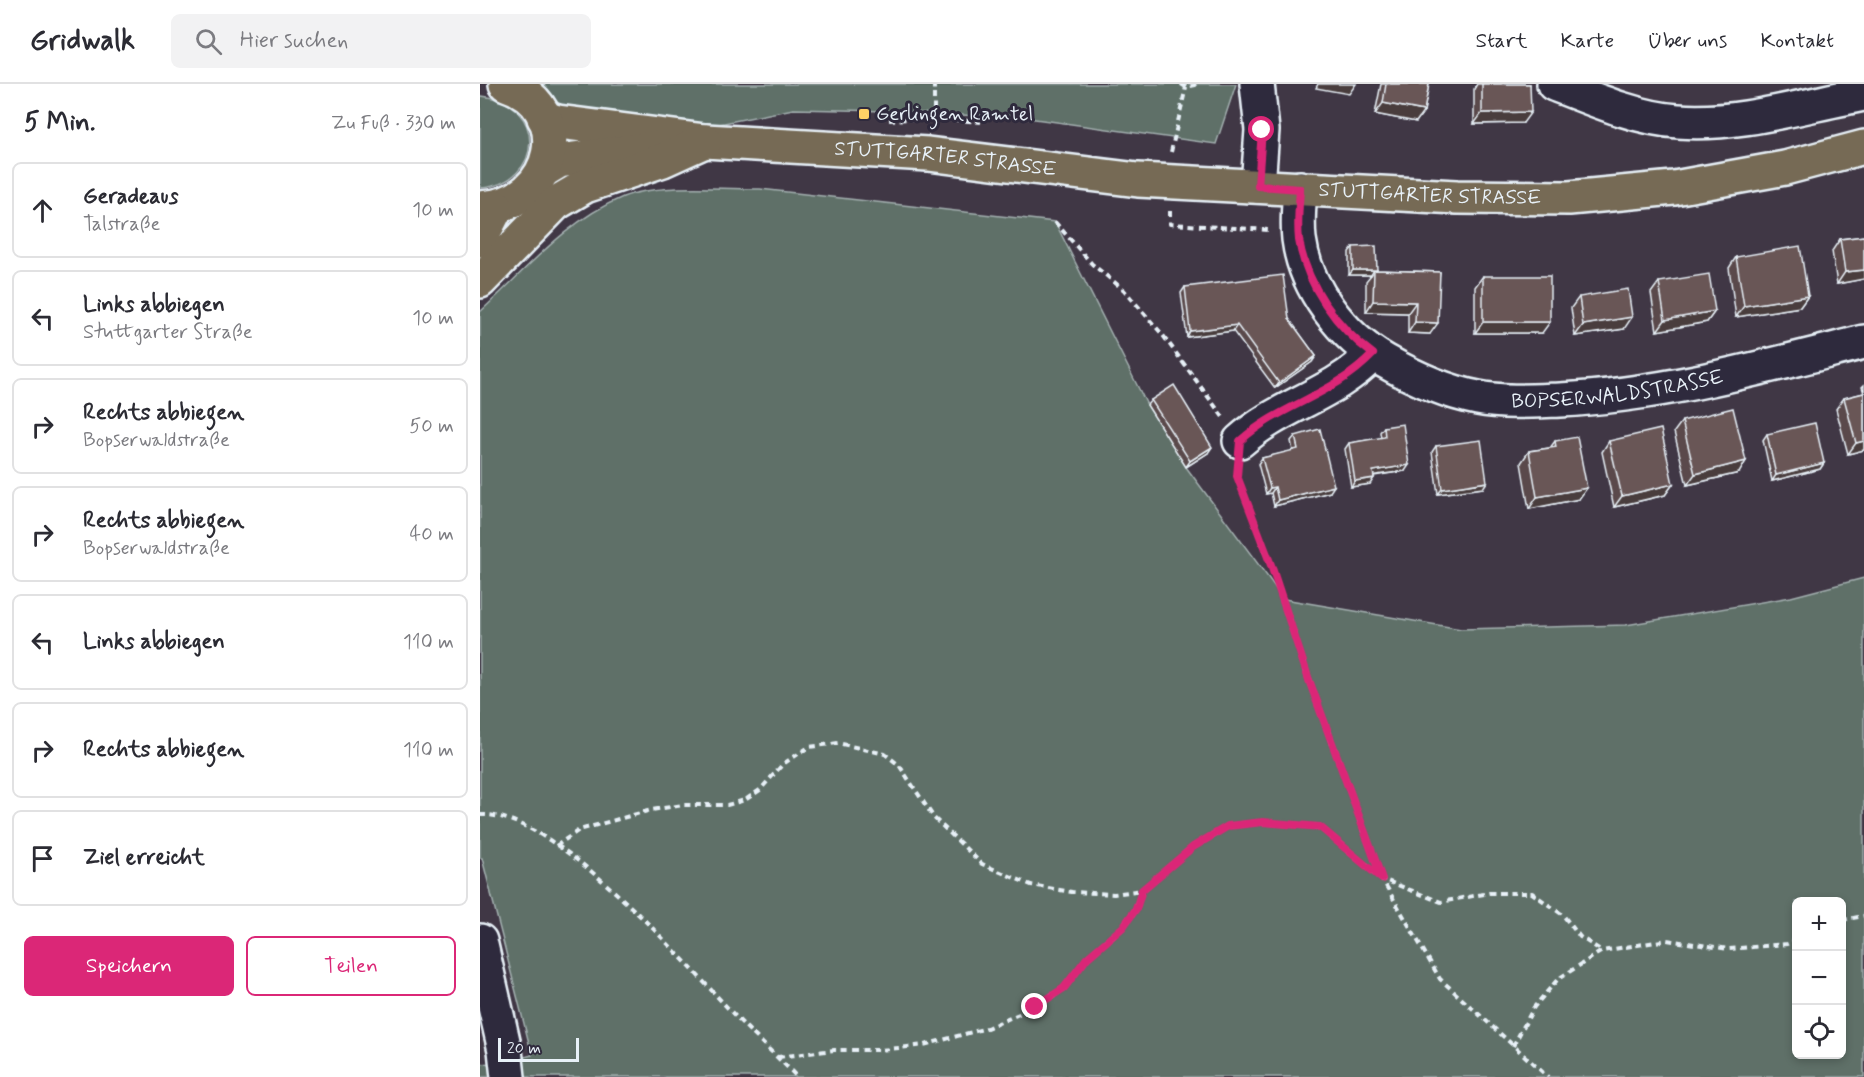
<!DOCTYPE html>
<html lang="de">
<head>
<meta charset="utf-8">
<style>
  body { margin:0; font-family:Mynerve,sans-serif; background:#f2f2f3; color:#2b2b33 }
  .controls { position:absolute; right:18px; bottom:18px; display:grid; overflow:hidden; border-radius:9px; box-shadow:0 3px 9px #0003 }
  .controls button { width:54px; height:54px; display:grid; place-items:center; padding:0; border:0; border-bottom:2px solid #e1e1e2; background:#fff; color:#2b2b33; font:30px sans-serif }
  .scale { position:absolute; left:18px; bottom:15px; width:81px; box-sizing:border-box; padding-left:6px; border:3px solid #e8f1f8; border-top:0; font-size:16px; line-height:21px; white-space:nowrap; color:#e8f1f8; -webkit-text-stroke:4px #2f2a3d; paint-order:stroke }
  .stop { position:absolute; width:18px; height:18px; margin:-14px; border:4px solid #db2777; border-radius:50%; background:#fff }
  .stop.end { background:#db2777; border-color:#fff; box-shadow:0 2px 6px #0008 }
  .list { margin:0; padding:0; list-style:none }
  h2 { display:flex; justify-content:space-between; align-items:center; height:78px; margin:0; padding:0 24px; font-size:26px }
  h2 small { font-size:20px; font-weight:400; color:#7c7c81 }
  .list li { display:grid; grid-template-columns:39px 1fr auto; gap:18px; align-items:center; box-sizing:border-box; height:96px; margin:0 12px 12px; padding:0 12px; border:2px solid #e1e1e2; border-radius:9px }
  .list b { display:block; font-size:22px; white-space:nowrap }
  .list p { margin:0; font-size:20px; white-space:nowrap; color:#7c7c81 }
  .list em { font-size:20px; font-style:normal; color:#7c7c81 }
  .actions { display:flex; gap:12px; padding:18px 24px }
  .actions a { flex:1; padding:14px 0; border:2px solid #db2777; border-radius:9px; text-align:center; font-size:21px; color:#db2777 }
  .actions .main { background:#db2777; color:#fff }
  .icon { flex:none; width:33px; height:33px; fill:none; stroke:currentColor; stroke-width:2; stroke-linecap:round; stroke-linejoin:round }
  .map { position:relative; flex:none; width:1384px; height:993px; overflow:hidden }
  header { display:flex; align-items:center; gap:36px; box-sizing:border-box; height:84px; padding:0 30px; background:#fff; border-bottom:2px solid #e1e1e2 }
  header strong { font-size:28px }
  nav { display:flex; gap:33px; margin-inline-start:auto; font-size:21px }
  .search { width:420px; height:54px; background:#f2f2f3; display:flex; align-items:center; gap:15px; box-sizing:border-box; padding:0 21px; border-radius:9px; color:#7c7c81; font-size:22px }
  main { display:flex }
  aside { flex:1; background:#fff }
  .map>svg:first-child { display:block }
  .green { fill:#5e6f67; stroke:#a3b0b0; stroke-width:1.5; fill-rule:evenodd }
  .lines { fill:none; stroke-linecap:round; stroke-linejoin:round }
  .minor-casing { stroke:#e8f1f8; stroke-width:38 }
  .major-casing { stroke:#e8f1f8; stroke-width:38 }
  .path { stroke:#e8f1f8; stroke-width:4; stroke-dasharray:6 4.5; stroke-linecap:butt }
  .minor { stroke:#2f2a3d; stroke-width:33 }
  .major { stroke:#766a55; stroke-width:33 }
  .wall { fill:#5a4a4b; stroke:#e8f1f8; stroke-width:1.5 }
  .shaded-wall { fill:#4a3c3d; stroke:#e8f1f8; stroke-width:1.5 }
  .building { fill:#695657; stroke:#e8f1f8; stroke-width:1.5 }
  .route { stroke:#db2777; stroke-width:8 }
  .poi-dot { fill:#ffd166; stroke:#2f2a3d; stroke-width:2 }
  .labels { text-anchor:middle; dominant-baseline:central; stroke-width:6; stroke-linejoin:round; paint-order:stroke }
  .poi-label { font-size:20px; fill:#e8f1f8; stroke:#2f2a3d; text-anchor:start }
  .street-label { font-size:20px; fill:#e8f1f8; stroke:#2f2a3d }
</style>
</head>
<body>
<header>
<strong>Gridwalk</strong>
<div class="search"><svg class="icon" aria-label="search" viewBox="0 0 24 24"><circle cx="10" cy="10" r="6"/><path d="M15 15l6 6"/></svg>Hier suchen</div>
<nav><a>Start</a><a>Karte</a><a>Über uns</a><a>Kontakt</a></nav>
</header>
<main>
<aside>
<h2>5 Min.<small>Zu Fuß · 330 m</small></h2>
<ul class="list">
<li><svg class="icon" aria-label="ahead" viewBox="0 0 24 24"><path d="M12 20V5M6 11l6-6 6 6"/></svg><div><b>Geradeaus</b><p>Talstraße</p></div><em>10 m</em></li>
<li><svg class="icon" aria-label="left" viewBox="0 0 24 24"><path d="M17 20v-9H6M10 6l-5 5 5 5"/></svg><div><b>Links abbiegen</b><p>Stuttgarter Straße</p></div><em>10 m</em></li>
<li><svg class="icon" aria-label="right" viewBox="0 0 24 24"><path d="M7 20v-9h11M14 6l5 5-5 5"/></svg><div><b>Rechts abbiegen</b><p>Bopserwaldstraße</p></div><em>50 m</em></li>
<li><svg class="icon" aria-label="right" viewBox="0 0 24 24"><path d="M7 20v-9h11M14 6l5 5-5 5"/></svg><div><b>Rechts abbiegen</b><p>Bopserwaldstraße</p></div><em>40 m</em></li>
<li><svg class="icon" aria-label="left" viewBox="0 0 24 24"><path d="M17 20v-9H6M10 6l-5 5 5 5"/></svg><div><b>Links abbiegen</b></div><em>110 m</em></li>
<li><svg class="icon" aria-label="right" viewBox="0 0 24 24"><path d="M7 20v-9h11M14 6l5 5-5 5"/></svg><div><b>Rechts abbiegen</b></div><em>110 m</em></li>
<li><svg class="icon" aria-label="arrive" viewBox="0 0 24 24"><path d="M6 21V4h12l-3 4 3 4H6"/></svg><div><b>Ziel erreicht</b></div></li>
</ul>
<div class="actions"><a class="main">Speichern</a><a>Teilen</a></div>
</aside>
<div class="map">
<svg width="1384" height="993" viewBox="0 0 1384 993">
  <rect width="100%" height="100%" fill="#403745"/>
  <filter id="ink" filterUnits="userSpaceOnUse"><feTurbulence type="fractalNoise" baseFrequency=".0167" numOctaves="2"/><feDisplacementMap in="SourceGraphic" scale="12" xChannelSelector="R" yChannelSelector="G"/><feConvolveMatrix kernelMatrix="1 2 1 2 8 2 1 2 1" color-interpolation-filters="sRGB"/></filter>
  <g filter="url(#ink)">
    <path class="green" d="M57,0H756L736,60L555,35L408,27L313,25L239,40L112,31L84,24L68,14Z
      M2,12C67,19 65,99 0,104V13Z
      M280,105L575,138L667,321L706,383L804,515L981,545L1146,541L1311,513L1384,494V993H0V980L26,978L52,971L2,774H0V228C45,187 85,137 143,113C176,99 243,105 280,105ZM1316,818H1362V970H1316Z"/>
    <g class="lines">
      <g class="minor-casing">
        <g id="minor">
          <path d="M777,0L782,46L778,102"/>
          <path d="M1074,0C1110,14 1159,35 1198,37C1259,42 1324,21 1384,10"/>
          <path id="s1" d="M820,104C819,121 817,138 819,155C825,204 863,253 905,277C933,293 967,308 998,314C1024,319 1054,317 1080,316C1184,311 1284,283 1384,258"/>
          <path d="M760,357C800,321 854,311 893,270"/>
          <path d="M0,857L25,966L28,993"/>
        </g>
      </g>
      <g class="major-casing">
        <g id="major">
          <path id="s2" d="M64,34L78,38L225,57L448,70L658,96L977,113L1089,114L1194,104L1305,84L1384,63"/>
          <path d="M64,86L79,77L172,64"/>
          <path d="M0,124C79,121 95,22 26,0"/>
          <path d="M0,156L17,123"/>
          <path d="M0,197L76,119L105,102L183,76L225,57"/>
        </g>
      </g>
      <path class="path" d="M701,0L706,3L720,0
        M454,34L501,38
        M409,36L454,34V0
        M691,68L706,3
        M690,127V140L789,146
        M575,138L612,180L644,206L682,250L743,333
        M757,387V392L791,481L829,596L902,795L960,895L1068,993
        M0,731C75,726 208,882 258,935C277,955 298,973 317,993
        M76,762L99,746L171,726L203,721H247L265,716L280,706L303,680L329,663L358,659L405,670L419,681L454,734L502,780L551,801L592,808L634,810L662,806
        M1362,836L1384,832
        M1033,962L1054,923L1078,895L1122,867L1187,856L1249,865L1307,860L1316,856
        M298,973L354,966H401L444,961L507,944L555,923L584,904L607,874L643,843L656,825L662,806L713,763L748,742L783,738L840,743L902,795L961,818L1009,809H1052L1083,831L1100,853L1122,867"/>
      <use href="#minor" class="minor"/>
      <use href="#major" class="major"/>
    </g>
    <path class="wall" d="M901,0H949L944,27L936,38L895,30Z
      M997,0H1050L1043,39L994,40V5Z
      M1384,152V195L1357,200L1352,167L1360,155Z
      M873,163L896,186L960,188L950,250L928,249V229L886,228V197L891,191H869V168Z
      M1256,173L1328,212L1320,223L1256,233L1249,184Z
      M1003,192L1062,249H995V203Z
      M1179,198L1235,227L1227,238L1177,247L1171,209Z
      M705,203L809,235L836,272L832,278L795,304L753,247L707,253L701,209Z
      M1099,213L1144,245L1095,252L1091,224Z
      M1384,301V366L1368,370L1356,325L1364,314L1384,309L1382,303Z
      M671,316L728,369L706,383L667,321Z
      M1202,337L1259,389L1207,401L1194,348Z
      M904,343L925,387L894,392L890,400L871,403L865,365L869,359L901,354L900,348Z
      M1287,350L1344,379L1340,385L1292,397L1283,356Z
      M815,352L850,408L794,422L791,409L786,410L778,380L782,374L813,367L811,357Z
      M1075,357L1099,415L1049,425L1041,379L1049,367L1070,364Z
      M1129,357L1193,400L1185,411L1134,423L1122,368Z
      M956,362L1003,404L958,410L952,368Z"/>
    <path class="shaded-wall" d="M838,0H876L869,10L836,4Z
      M903,19L944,27L936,38L895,30Z
      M1051,28L1043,39L994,40L1002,29Z
      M873,186H897H894L891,191H869Z
      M1384,186V195L1357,200L1365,188Z
      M1328,212L1320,223L1256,233L1264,222Z
      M893,217L936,218L928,229L886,228Z
      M1235,227L1227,238L1177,247L1185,236Z
      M1152,233L1144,245L1095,252L1103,241Z
      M935,238L958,239L950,250L928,249Z
      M1003,238H1070L1062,249H995Z
      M757,241L753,247L707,253L710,247Z
      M836,272L832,278L795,304L799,299Z
      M1384,357V366L1368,370L1376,359Z
      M732,363L728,369L706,383L710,377Z
      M1266,377L1259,389L1207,401L1215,390Z
      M1344,379L1340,385L1292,397L1296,391Z
      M929,381L925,387L889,392L893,387Z
      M894,394L890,400L871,403L875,397Z
      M1007,398L1003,404L958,410L962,405Z
      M1193,400L1185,411L1134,423L1142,412Z
      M854,402L850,408L794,422L798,416Z
      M795,403L791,409L786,410L790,404Z
      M1107,404L1099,415L1049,425L1057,413Z"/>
    <path class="building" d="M906,0H949L944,27L903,19Z
      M1002,0H1050L1051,28L1002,29Z
      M1384,152V186L1365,188L1360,155Z
      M896,162L897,186H873V163Z
      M1320,162L1328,212L1264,222L1256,173Z
      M894,186L960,188L958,239L935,238L936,218L893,217Z
      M1229,190L1235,227L1185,236L1179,198Z
      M803,191L809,235L836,272L799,299L757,241L710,247L705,203Z
      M1003,192H1070V238H1003Z
      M1148,205L1152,233L1103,241L1099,213Z
      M694,301L732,363L710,377L671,316Z
      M1384,309V357L1376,359L1364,314Z
      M1253,324L1266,377L1215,390L1202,337Z
      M1335,339L1344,379L1296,391L1287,350Z
      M923,340L929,381L893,387L894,394L875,397L869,359L905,353L904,343Z
      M840,345L854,402L798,416L795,403L790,404L782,374L818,365L815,352Z
      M1181,345L1193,400L1142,412L1129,357Z
      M1097,353L1107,404L1057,413L1049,367L1076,363L1075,357Z
      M1001,356L1007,398L962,405L956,362Z"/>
  </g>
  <g class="lines" filter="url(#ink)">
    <path class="route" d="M555,923L584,904L607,874L643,843L656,825L662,806L713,763L748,742L783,738L840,743L902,795L829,596L791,481L757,392L760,357C801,320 853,312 893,270C857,244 826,200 819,156C817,139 819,121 820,105L778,102L782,46"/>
  </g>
  <rect class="poi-dot" x="378" y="24" width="12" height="12" rx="3"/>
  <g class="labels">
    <g class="poi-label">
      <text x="396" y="30">Gerlingen Ramtel</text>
    </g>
    <g class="street-label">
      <text stroke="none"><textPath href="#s2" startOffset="404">STUTTGARTER STRASSE</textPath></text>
      <text stroke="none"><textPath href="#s2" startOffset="890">STUTTGARTER STRASSE</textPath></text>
      <text stroke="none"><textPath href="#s1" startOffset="446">BOPSERWALDSTRASSE</textPath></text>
    </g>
  </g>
</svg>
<div class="controls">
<button>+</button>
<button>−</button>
<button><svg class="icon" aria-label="locate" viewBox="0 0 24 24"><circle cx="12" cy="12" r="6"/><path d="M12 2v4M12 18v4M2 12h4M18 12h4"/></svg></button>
</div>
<div class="scale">20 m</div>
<div class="stop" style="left:782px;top:46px"></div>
<div class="stop end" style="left:555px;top:923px"></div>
</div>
</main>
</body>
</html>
